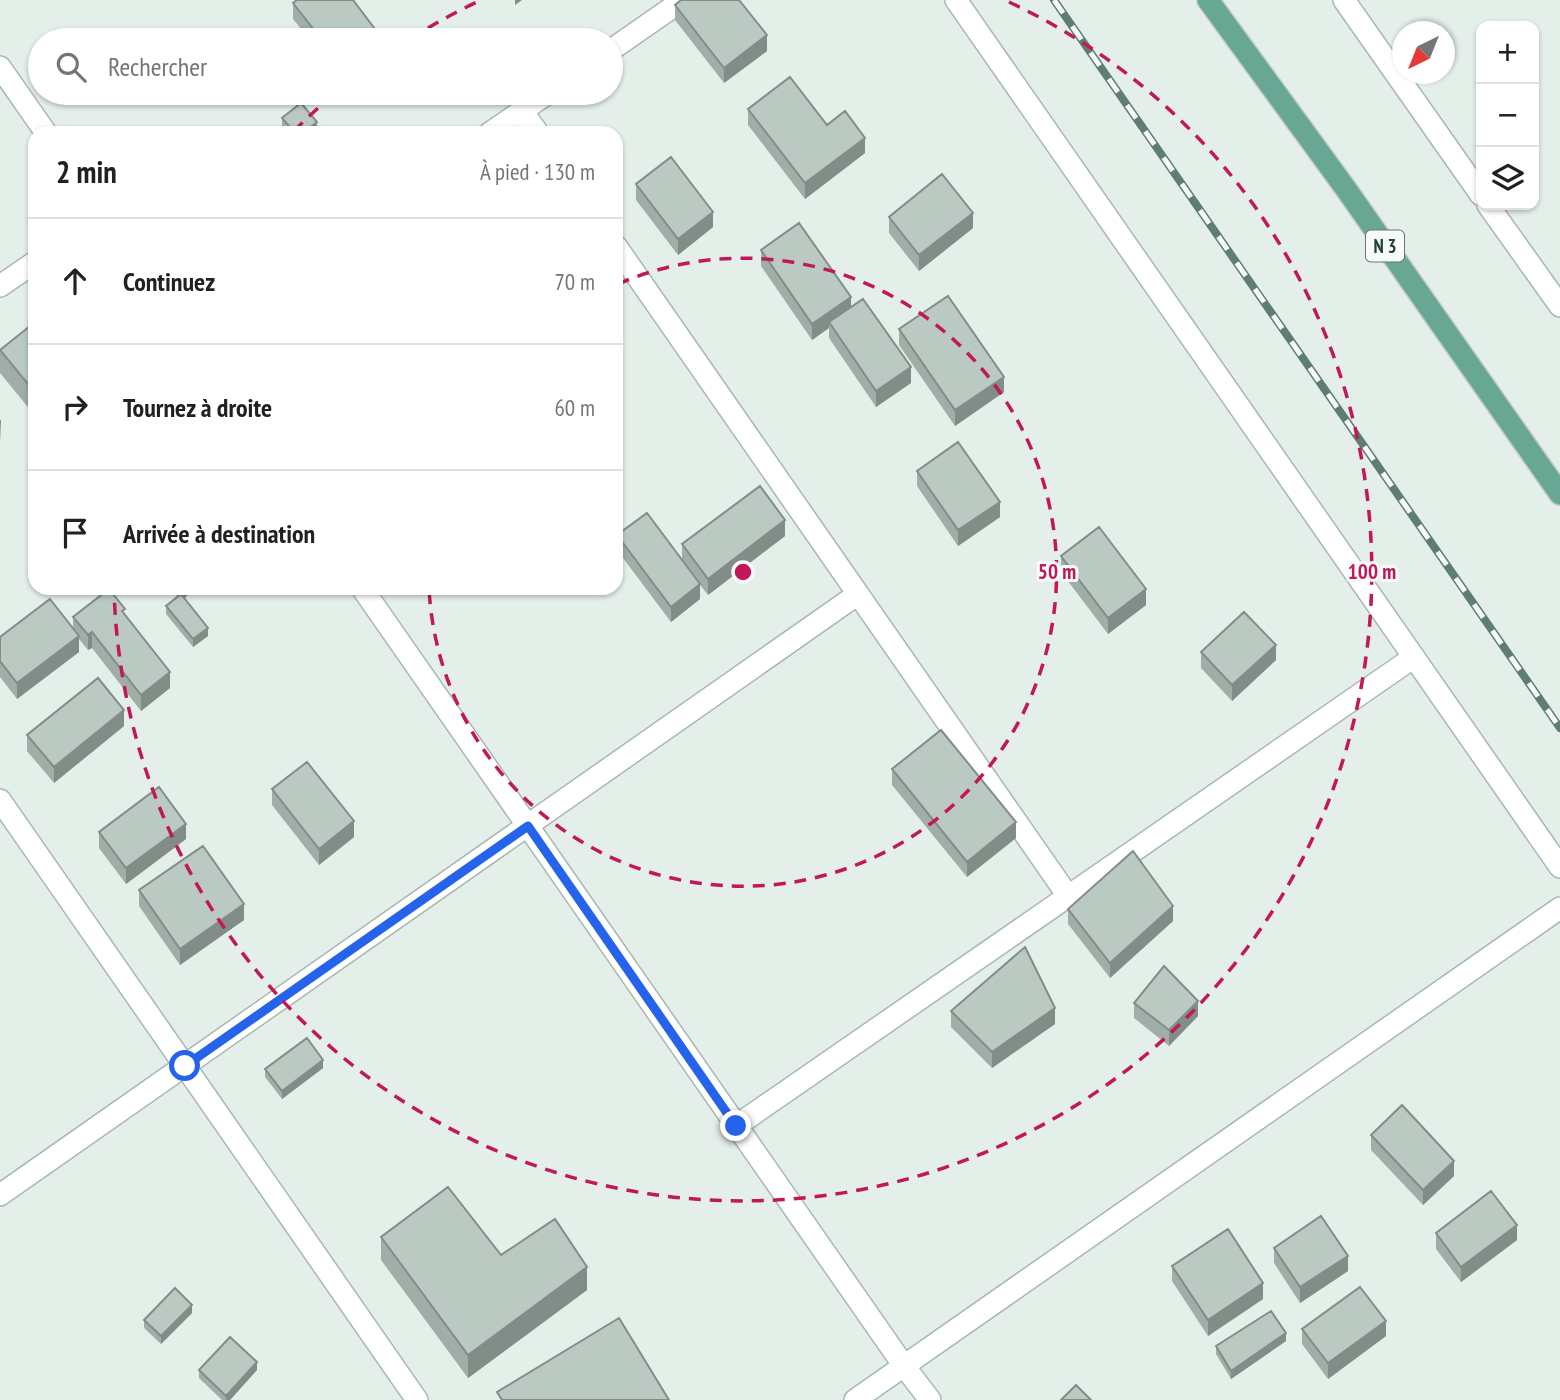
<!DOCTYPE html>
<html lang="fr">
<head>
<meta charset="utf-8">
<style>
  body { margin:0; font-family:"PT Sans Narrow",sans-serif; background:#f6f6f6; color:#202124 }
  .controls { position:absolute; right:21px; top:21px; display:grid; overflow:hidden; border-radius:14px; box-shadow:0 2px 5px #0004 }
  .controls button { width:63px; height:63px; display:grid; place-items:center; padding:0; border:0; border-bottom:2px solid #e0e0e0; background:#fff; color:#202124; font:35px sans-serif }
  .compass { position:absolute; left:1392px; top:21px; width:63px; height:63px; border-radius:50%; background:#fff; box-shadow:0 2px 5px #0004; rotate:223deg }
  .stop { position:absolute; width:21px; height:21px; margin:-16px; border:5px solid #2563eb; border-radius:50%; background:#fff }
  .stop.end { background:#2563eb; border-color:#fff; box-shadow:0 2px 7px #0008 }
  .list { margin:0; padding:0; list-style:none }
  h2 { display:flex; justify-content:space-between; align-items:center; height:91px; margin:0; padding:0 28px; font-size:30px }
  h2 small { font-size:23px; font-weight:400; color:#757577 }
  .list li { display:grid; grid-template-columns:46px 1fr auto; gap:21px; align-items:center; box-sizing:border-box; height:126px; padding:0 28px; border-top:2px solid #e0e0e0 }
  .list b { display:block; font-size:26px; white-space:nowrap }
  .list em { font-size:23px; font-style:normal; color:#757577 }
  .icon { flex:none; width:38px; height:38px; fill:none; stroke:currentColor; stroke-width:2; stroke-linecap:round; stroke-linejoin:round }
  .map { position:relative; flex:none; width:1560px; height:1400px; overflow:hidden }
  .search { position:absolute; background:#fff; box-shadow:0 2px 5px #0004; left:28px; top:28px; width:595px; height:77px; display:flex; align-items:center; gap:18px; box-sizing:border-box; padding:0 24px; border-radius:38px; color:#757577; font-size:26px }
  .panel { position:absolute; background:#fff; box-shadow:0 2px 5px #0004; left:28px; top:126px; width:595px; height:469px; border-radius:21px }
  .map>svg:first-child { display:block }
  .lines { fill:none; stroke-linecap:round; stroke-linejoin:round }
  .minor-casing { stroke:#a7b8b1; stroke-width:24 }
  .major-casing { stroke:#c1cac7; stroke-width:24 }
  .minor { stroke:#fff; stroke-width:21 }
  .major { stroke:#68a793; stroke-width:21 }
  .rail-casing { stroke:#5e7e73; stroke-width:8 }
  .rail { stroke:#f6fbf8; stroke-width:5; stroke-dasharray:16; stroke-linecap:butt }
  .wall { fill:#a0aea8 }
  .shaded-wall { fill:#828d88 }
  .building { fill:#bacac3; stroke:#828d88; stroke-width:2 }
  .route { stroke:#2563eb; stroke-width:9 }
  .ring { fill:none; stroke:#c2185b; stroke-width:3.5; stroke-dasharray:12 9 }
  .labels { text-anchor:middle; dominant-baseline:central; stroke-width:6; stroke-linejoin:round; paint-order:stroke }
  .shield { fill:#f6fbf8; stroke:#627a72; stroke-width:2 }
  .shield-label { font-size:19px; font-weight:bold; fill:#234338 }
  .centre { fill:#c2185b; stroke:#f6fbf8; stroke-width:3.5 }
  .ring-label { font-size:21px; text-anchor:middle; font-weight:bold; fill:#c2185b; stroke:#f6fbf8; stroke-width:6; stroke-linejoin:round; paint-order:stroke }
</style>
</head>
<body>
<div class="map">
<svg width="1560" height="1400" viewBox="0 0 1560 1400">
  <rect width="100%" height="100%" fill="#e5efea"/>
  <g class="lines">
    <g class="minor-casing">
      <path id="minor" d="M956,0L1560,867
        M1344,0L1481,195
        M611,50L683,0
        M0,67L46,133
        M522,111L538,133
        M490,133L548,93
        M1488,205L1560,306
        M616,246L1068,896
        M0,286L35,262
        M362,588L904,1366L930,1400
        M0,800L417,1400
        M736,1126L1414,657
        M0,1195L858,594
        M855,1400L1560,908"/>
    </g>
    <g class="major-casing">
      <path id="major" d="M1208,0L1346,189L1560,494"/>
    </g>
    <use href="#minor" class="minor"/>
    <use href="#major" class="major"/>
    <g class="rail-casing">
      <path id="rail" d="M1054,0L1560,728"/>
    </g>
    <use href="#rail" class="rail"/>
  </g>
  <path class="wall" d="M293,3L378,40H310L293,19Z
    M675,5L767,51L724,83L675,20Z
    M748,109L827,125L865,153L805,199L748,125Z
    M282,118L317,130L313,133H288L282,126Z
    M636,184L713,227L678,255L636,200Z
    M889,217L973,228L919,271L889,233Z
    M761,250L851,307L911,383L876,407L829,338V328L812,340L761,266Z
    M35,322L32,412L0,373V350Z
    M899,329L1004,392L955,426L899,345Z
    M917,471L1000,517L958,546L917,486Z
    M617,535L682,559V544L785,536L708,595L700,585V599L671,622L617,550Z
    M1061,556L1146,605L1108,634L1061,572Z
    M170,588H196L184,598L208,636L193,647L166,614V606L178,597Z
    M125,614L170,688L141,711L92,648L88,650L79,639V652L17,699L0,677V637L73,629V617Z
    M1201,652L1276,660L1232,701L1201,668Z
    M124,726L54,783L27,751V735Z
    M892,769L1016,838L967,877L892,785Z
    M272,789L354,837L319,865L272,805Z
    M99,832L186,839L126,884L99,848Z
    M139,890L244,920L180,965L139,906Z
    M1068,909L1173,921L1110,978L1068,924Z
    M1134,1003L1198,1016L1169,1046L1134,1018Z
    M951,1011L1055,1024L992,1068L951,1027Z
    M323,1068L282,1099L265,1077V1069Z
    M1371,1135L1454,1176L1423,1205L1371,1150Z
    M1436,1233L1517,1240L1461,1282L1436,1249Z
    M381,1237L501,1255L587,1290L468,1378L381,1260Z
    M1274,1248L1348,1271L1300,1303L1274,1263Z
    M1172,1266L1263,1299L1208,1336L1172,1281Z
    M192,1313L161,1344L144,1328V1320Z
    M1302,1329L1386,1336L1328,1379L1302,1344Z
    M1286,1341L1231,1379L1216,1354V1346Z
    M199,1370H257L230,1400H222L199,1378Z"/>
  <path class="shaded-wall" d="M515,0H522L515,5Z
    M378,33V40H368Z
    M767,35V51L724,83V68Z
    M317,122V130L313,133H303Z
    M865,138V153L805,199V183Z
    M713,212V227L678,255V239Z
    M973,213V228L919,271V255Z
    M851,297V313L829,322V328L812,340V324Z
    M911,367V383L876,407V391Z
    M1004,377V392L955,426V410Z
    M35,387V410L32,412V389Z
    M0,420H1L0,443Z
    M1000,502V517L958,546V530Z
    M785,520V536L708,595V579Z
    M700,584V599L671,622V607Z
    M181,588H196L181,601Z
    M1146,589V605L1108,634V618Z
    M208,628V636L193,647V639Z
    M92,632V648L88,650V635Z
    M79,636V652L17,699V683Z
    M1276,645V660L1232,701V685Z
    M170,672V688L141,711V695Z
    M124,710V726L54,783V767Z
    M354,821V837L319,865V849Z
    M1016,822V838L967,877V862Z
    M186,824V839L126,884V868Z
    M244,904V920L180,965V949Z
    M1173,906V921L1110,978V963Z
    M1198,1001V1016L1169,1046V1030Z
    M1055,1008V1024L992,1068V1052Z
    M323,1060V1068L282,1099V1091Z
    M1454,1161V1176L1423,1205V1190Z
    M1517,1225V1240L1461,1282V1267Z
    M1348,1256V1271L1300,1303V1287Z
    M587,1267V1290L468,1378V1355Z
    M1263,1283V1299L1208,1336V1320Z
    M192,1305V1313L161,1344V1336Z
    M1386,1321V1336L1328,1379V1363Z
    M1286,1333V1341L1231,1379V1371Z
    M257,1362V1370L230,1400H226V1396Z"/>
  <path class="building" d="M297,0H353L378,33L368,40H322L293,3Z
    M681,0H739L767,35L724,68L675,5Z
    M790,77L827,125L845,111L865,138L805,183L748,109Z
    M301,103L317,122L303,133H295L282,118Z
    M671,157L713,212L678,239L636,184Z
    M942,174L973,213L919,255L889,217Z
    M799,223L851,297L812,324L761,250Z
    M948,296L1004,377L955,410L899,329Z
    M863,299L911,367L876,391L829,322Z
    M35,322V387L32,389L0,350Z
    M958,442L1000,502L958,530L917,471Z
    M760,486L785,520L708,579L682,544Z
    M647,513L700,584L671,607L617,535Z
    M1099,527L1146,589L1108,618L1061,556Z
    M109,589L125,609L122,611L170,672L141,695L92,632L88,635L73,617Z
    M181,594L208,628L193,639L166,606Z
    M50,599L79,636L17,683L0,661V637Z
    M1244,612L1276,645L1232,685L1201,652Z
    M98,678L124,710L54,767L27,735Z
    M941,730L1016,822L967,862L892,769Z
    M307,762L354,821L319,849L272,789Z
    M159,787L186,824L126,868L99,832Z
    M203,846L244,904L180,949L139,890Z
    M1133,851L1173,906L1110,963L1068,909Z
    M1025,947L1055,1008L992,1052L951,1011Z
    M1164,966L1198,1001L1169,1030L1134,1003Z
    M307,1038L323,1060L282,1091L265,1069Z
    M1402,1105L1454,1161L1423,1190L1371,1135Z
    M448,1187L501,1255L555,1219L587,1267L468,1355L381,1237Z
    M1491,1191L1517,1225L1461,1267L1436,1233Z
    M1321,1216L1348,1256L1300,1287L1274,1248Z
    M1228,1229L1263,1283L1208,1320L1172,1266Z
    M1360,1287L1386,1321L1328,1363L1302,1329Z
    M175,1288L192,1305L161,1336L144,1320Z
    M1271,1311L1286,1333L1231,1371L1216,1346Z
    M619,1318L669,1400H502L497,1392Z
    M230,1337L257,1362L226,1396L199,1370Z
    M1076,1385L1091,1400H1061Z"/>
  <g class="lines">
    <path class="route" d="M185,1066L528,826L736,1126"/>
  </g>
  <g class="ring">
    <path d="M618 284A314 314 0 1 1 429 588"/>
    <path d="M294 131A629 629 0 0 1 334 94M410 39A629 629 0 0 1 477 2M1009 2A629 629 0 1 1 114 588"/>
  </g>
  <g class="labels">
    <rect class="shield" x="1366" y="230.5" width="38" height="31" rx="5"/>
    <g class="shield-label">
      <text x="1385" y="246">N 3</text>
    </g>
  </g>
  <circle cx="743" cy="572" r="10" class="centre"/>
  <g class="ring-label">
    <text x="1057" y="579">50 m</text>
    <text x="1372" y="579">100 m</text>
  </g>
</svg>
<div class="controls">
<button>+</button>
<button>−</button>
<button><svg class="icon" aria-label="layers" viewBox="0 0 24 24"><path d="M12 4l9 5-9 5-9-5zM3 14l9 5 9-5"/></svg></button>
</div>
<svg class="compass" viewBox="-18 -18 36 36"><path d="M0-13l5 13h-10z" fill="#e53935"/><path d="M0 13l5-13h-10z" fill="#757577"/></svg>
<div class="stop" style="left:185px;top:1066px"></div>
<div class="stop end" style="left:736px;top:1126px"></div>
<div class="search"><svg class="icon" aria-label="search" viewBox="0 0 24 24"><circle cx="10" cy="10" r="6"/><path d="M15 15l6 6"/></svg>Rechercher</div>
<section class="panel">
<h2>2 min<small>À pied · 130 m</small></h2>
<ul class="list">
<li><svg class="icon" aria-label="ahead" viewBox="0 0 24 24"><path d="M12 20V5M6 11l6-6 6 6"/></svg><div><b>Continuez</b></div><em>70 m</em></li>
<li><svg class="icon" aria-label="right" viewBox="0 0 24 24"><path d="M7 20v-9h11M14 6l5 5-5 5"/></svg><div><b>Tournez à droite</b></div><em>60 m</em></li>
<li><svg class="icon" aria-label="arrive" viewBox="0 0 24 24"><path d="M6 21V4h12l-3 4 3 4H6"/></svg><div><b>Arrivée à destination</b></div></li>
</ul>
</section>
</div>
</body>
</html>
